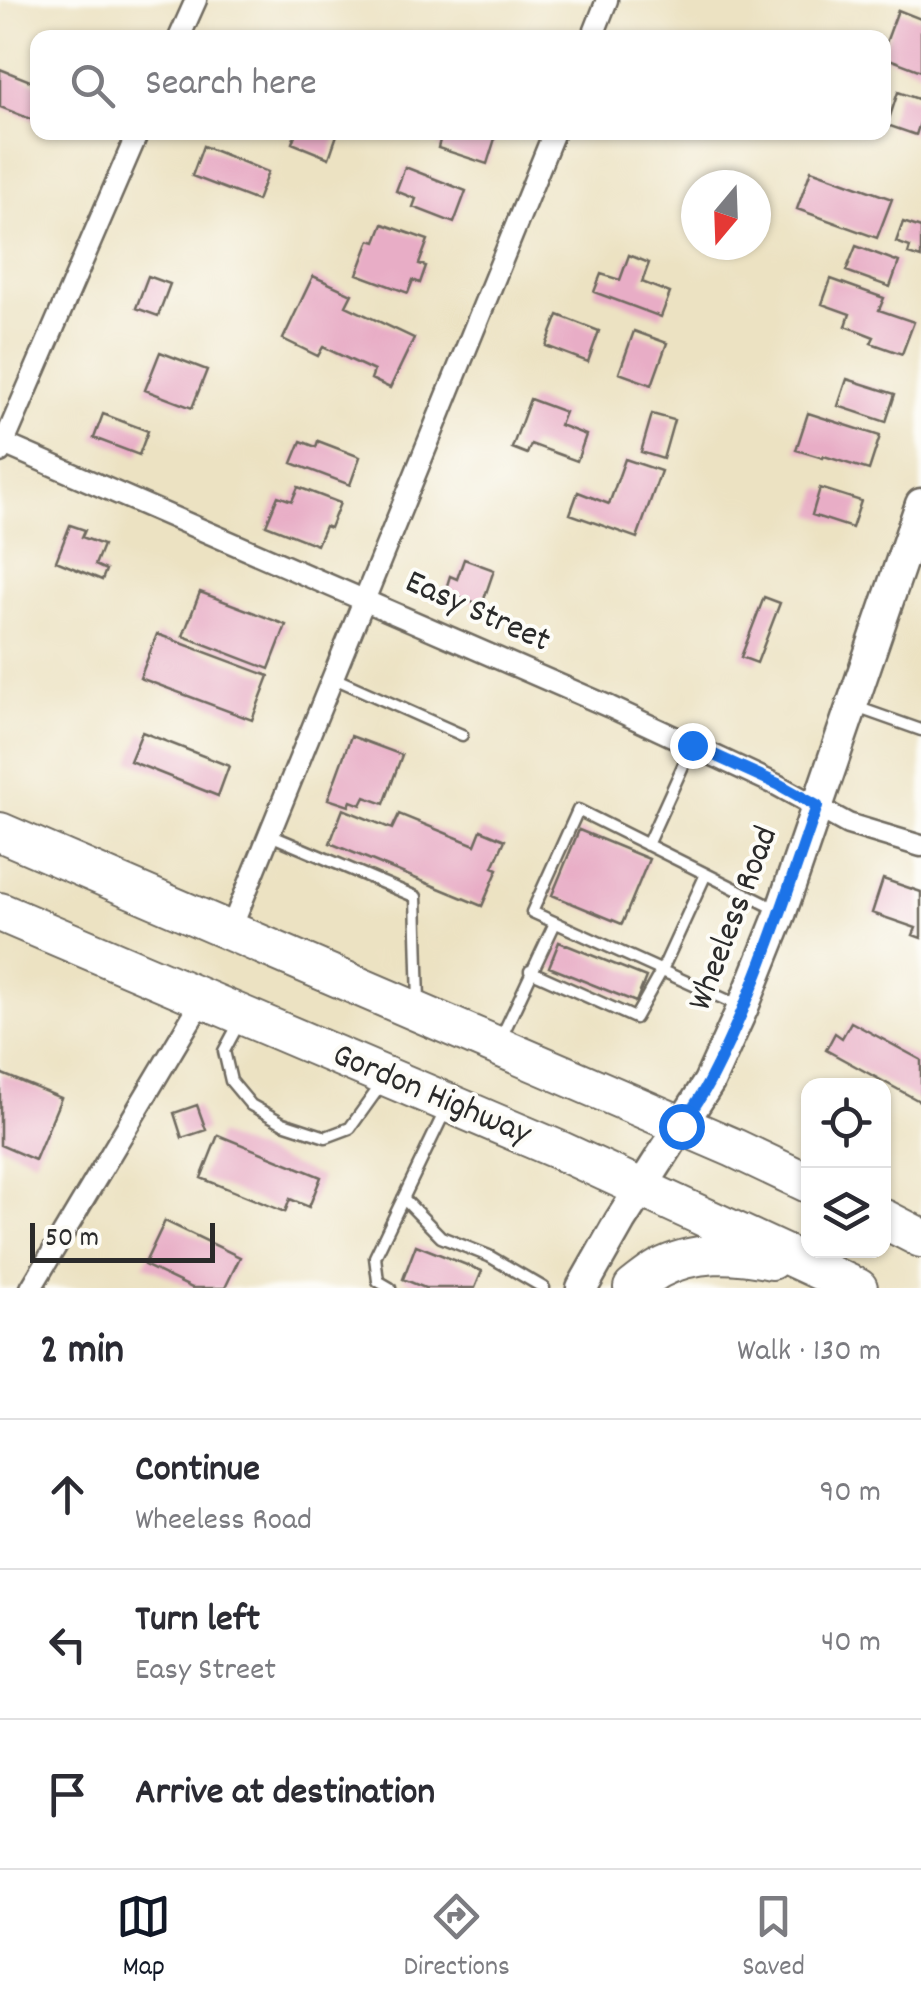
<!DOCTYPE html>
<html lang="en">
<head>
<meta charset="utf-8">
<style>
  body { margin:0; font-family:Dekko,sans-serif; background:#f2f2f3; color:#2b2b33 }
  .controls { position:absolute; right:30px; bottom:30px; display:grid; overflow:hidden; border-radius:20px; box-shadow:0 2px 8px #0004 }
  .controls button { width:90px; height:90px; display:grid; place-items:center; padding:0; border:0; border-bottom:2px solid #e1e1e2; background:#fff; color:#2b2b33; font:50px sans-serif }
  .compass { position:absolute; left:681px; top:170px; width:90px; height:90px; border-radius:50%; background:#fff; box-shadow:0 2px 8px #0004; rotate:199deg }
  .scale { position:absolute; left:30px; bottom:25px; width:185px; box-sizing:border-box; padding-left:10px; border:5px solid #2b2b2b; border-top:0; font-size:28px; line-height:35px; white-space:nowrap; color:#2b2b2b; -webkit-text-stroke:8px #fdfcf7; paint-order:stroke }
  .stop { position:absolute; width:30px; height:30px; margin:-22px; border:8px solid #1a73e8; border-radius:50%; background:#fff }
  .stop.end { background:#1a73e8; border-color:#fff; box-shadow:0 2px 10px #0008 }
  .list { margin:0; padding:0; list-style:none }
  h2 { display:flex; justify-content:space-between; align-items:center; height:130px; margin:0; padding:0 40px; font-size:42px }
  h2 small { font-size:32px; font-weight:400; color:#7c7c81 }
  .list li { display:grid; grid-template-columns:65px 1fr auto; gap:30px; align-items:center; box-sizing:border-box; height:150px; padding:0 40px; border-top:2px solid #e1e1e2 }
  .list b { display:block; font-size:38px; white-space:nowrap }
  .list p { margin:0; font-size:32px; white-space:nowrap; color:#7c7c81 }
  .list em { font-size:32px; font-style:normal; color:#7c7c81 }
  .icon { flex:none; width:55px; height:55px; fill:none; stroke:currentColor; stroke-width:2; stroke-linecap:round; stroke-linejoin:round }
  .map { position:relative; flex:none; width:921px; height:1288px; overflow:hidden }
  .search { position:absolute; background:#fff; box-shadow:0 2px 8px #0004; left:30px; right:30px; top:30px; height:110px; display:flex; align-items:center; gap:25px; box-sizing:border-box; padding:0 35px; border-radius:20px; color:#7c7c81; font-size:38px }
  .sheet { height:580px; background:#fff }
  nav { display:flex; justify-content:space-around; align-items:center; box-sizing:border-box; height:140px; border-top:2px solid #e1e1e2; background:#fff; font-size:28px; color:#7c7c81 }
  nav a { display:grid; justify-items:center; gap:5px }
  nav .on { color:#111827 }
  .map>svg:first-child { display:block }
  .building { fill:#e8adc6 }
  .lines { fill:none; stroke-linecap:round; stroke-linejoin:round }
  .lane-casing { stroke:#6f6b60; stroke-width:15 }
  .street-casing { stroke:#6f6b60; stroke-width:25 }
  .secondary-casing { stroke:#6f6b60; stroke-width:35 }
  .highway-casing { stroke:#6f6b60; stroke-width:42 }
  .lane { stroke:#fff; stroke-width:10 }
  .street { stroke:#fff; stroke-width:20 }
  .secondary { stroke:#fff; stroke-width:30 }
  .highway { stroke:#fff; stroke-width:38 }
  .route { stroke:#1a73e8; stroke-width:12 }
  .labels { text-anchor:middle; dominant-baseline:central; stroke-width:8; stroke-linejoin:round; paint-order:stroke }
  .street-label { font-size:35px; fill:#2b2b2b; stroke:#fdfcf7 }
</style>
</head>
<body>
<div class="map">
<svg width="921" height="1288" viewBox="0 0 921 1288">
  <rect width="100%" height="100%" fill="#fdfcf7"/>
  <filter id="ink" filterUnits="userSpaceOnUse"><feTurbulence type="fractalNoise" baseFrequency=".01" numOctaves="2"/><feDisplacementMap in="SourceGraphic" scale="20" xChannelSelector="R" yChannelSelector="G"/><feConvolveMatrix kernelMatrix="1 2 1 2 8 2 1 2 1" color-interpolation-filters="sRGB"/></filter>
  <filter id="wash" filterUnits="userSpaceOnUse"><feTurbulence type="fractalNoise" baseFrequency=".0048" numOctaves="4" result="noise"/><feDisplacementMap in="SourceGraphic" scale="40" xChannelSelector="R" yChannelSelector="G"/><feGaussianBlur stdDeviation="2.25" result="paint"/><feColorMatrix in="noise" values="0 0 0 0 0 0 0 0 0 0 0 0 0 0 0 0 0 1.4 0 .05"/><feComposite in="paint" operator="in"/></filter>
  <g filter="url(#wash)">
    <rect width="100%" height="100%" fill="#ece2c2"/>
    <g id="blocks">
      <path class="building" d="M898,10L921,19V71L884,57V48Z
        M0,69L38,84V122L0,107Z
        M898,92L921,100V120L916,135L887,125Z
        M296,132H338L329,158L292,143Z
        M442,132H497L487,164L438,148Z
        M203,146L268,172L257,201L192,176Z
        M405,167L466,191L454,223L413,207L416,199L396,191Z
        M811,170L892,199L877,238L797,209Z
        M903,222L921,228V258L908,254L910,247L896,242Z
        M383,224L428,240L419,264L426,266L420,283L413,280L408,293L357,274L370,240L376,242Z
        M856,246L899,262L890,287L846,271Z
        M629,255L649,263L642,282L670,293L661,317L594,292L601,274L620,280Z
        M148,276L170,284L158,316L136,308Z
        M313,276L352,294L346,306L414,338L390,388L371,379L374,371L323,347L318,356L283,339Z
        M831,279L884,298L879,310L914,322L902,354L871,343L874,337L846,326L850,314L822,304Z
        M558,315L599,331L588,362L546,346Z
        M634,331L667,343L652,385L619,373Z
        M160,352L207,370L192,408L145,390Z
        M847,379L895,394L886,422L838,406Z
        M530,399L565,412L560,425L586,435L577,461L531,444L527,454L512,448Z
        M808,413L880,436L869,470L824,456L823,458L796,450Z
        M103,414L148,431L139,455L94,438Z
        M652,414L674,420L663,459L641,452Z
        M301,441L316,447L318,441L360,457L350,485L292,463Z
        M625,459L661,471L637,538L570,514L578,492L609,504Z
        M298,487L340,503L330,528L325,526L317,545L266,525L278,496L292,501Z
        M820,488L861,501L852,528L812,515Z
        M70,525L85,530L82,537L103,545L95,565L106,570L102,580L56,561Z
        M464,559L494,570L482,605L445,592L450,576L457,579Z
        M200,592L286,625L269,669L183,636Z
        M764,597L780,603L757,663L741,657Z
        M157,634L269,676L252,720L140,678Z
        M142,732L229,766L218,796L130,761Z
        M351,736L402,755L384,804L365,797L361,805L351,801L349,806L328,799Z
        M343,809L392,829L399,814L475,845L481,830L505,840L493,867L498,869L482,906L330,843Z
        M579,830L649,859L622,924L552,895Z
        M883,879L921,892V938L913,935L916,928L872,913Z
        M559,942L646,977L636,1002L549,967Z
        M851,1022L921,1060V1102L826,1050L835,1033L842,1038Z
        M0,1073L61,1098L35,1160L0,1145Z
        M197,1105L206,1130L182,1138L174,1113Z
        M218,1135L321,1177L309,1207L290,1199L285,1212L201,1178Z
        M165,1221L240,1257L225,1288H192L144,1265Z
        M416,1245L482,1271L475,1288H425L403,1279Z"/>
    </g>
  </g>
  <g filter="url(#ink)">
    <use href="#blocks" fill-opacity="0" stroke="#6f6b60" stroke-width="2.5"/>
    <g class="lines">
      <g class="lane-casing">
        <path id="lane" d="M334,678L462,735
          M856,707L921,730
          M270,835L416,897L419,1002
          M647,845L692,746
          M530,971L635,1018L662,970L706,874
          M742,1007L532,912L578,810L780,911
          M239,1023L224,1051L231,1081L251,1105L283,1123L326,1137L350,1128L383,1082
          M500,1040L555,923
          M403,1198L441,1237L489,1256L544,1288
          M390,1288L378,1281L375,1257L446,1109"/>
      </g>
      <g class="street-casing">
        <path id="street" d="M179,38L196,0
          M592,38L607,0
          M4,444L610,707L777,785L848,824L921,846
          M0,452L138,132
          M230,931L554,132
          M31,1288L203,999"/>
      </g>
      <g class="secondary-casing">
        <path id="secondary" d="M582,1288L620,1221L709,1082L743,1007L781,912L921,504"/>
      </g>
      <g class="highway-casing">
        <path id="highway" d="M0,832L734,1148L808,1183
          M0,912L561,1151L858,1288
          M884,1219L921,1238
          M633,1288C641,1282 650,1274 659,1269C695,1250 734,1252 771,1260"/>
      </g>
      <use href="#lane" class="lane"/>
      <use href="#street" class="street"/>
      <use href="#secondary" class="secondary"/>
      <use href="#highway" class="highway"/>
    </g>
  </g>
  <g class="lines" filter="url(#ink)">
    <path class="route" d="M681,1126C691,1111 702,1096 710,1080C755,993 785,899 817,806L778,784L692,745"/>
  </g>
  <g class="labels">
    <g class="street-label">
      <text transform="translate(477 613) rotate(24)">Easy Street</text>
      <text transform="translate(735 919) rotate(-69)">Wheeless Road</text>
      <text transform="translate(431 1096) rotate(23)">Gordon Highway</text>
    </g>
  </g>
</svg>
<div class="controls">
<button><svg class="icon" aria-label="locate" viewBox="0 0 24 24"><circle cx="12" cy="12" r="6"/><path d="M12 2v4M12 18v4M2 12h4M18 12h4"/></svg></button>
<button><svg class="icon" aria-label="layers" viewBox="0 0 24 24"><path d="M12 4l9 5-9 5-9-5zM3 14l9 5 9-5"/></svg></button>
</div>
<svg class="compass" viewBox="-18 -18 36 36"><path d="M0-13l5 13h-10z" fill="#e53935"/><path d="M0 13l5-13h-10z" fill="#7c7c81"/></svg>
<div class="scale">50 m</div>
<div class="stop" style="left:681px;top:1126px"></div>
<div class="stop end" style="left:692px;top:745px"></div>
<div class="search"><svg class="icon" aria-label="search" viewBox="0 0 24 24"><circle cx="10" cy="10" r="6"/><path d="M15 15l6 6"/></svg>Search here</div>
</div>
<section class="sheet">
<h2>2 min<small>Walk · 130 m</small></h2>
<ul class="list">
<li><svg class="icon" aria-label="ahead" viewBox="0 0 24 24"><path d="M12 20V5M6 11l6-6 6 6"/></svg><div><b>Continue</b><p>Wheeless Road</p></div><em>90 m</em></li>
<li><svg class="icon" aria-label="left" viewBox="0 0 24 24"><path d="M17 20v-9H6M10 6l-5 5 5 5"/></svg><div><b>Turn left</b><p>Easy Street</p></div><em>40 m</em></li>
<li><svg class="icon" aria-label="arrive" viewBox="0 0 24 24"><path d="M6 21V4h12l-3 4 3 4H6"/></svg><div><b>Arrive at destination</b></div></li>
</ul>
</section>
<nav>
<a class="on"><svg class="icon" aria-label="map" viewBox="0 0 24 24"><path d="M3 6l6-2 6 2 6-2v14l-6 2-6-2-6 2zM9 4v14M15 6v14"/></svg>Map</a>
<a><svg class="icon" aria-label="directions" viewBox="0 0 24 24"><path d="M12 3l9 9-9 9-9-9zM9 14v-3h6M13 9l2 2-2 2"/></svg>Directions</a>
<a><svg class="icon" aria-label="saved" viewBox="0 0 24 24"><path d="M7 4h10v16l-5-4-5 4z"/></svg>Saved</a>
</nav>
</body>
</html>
